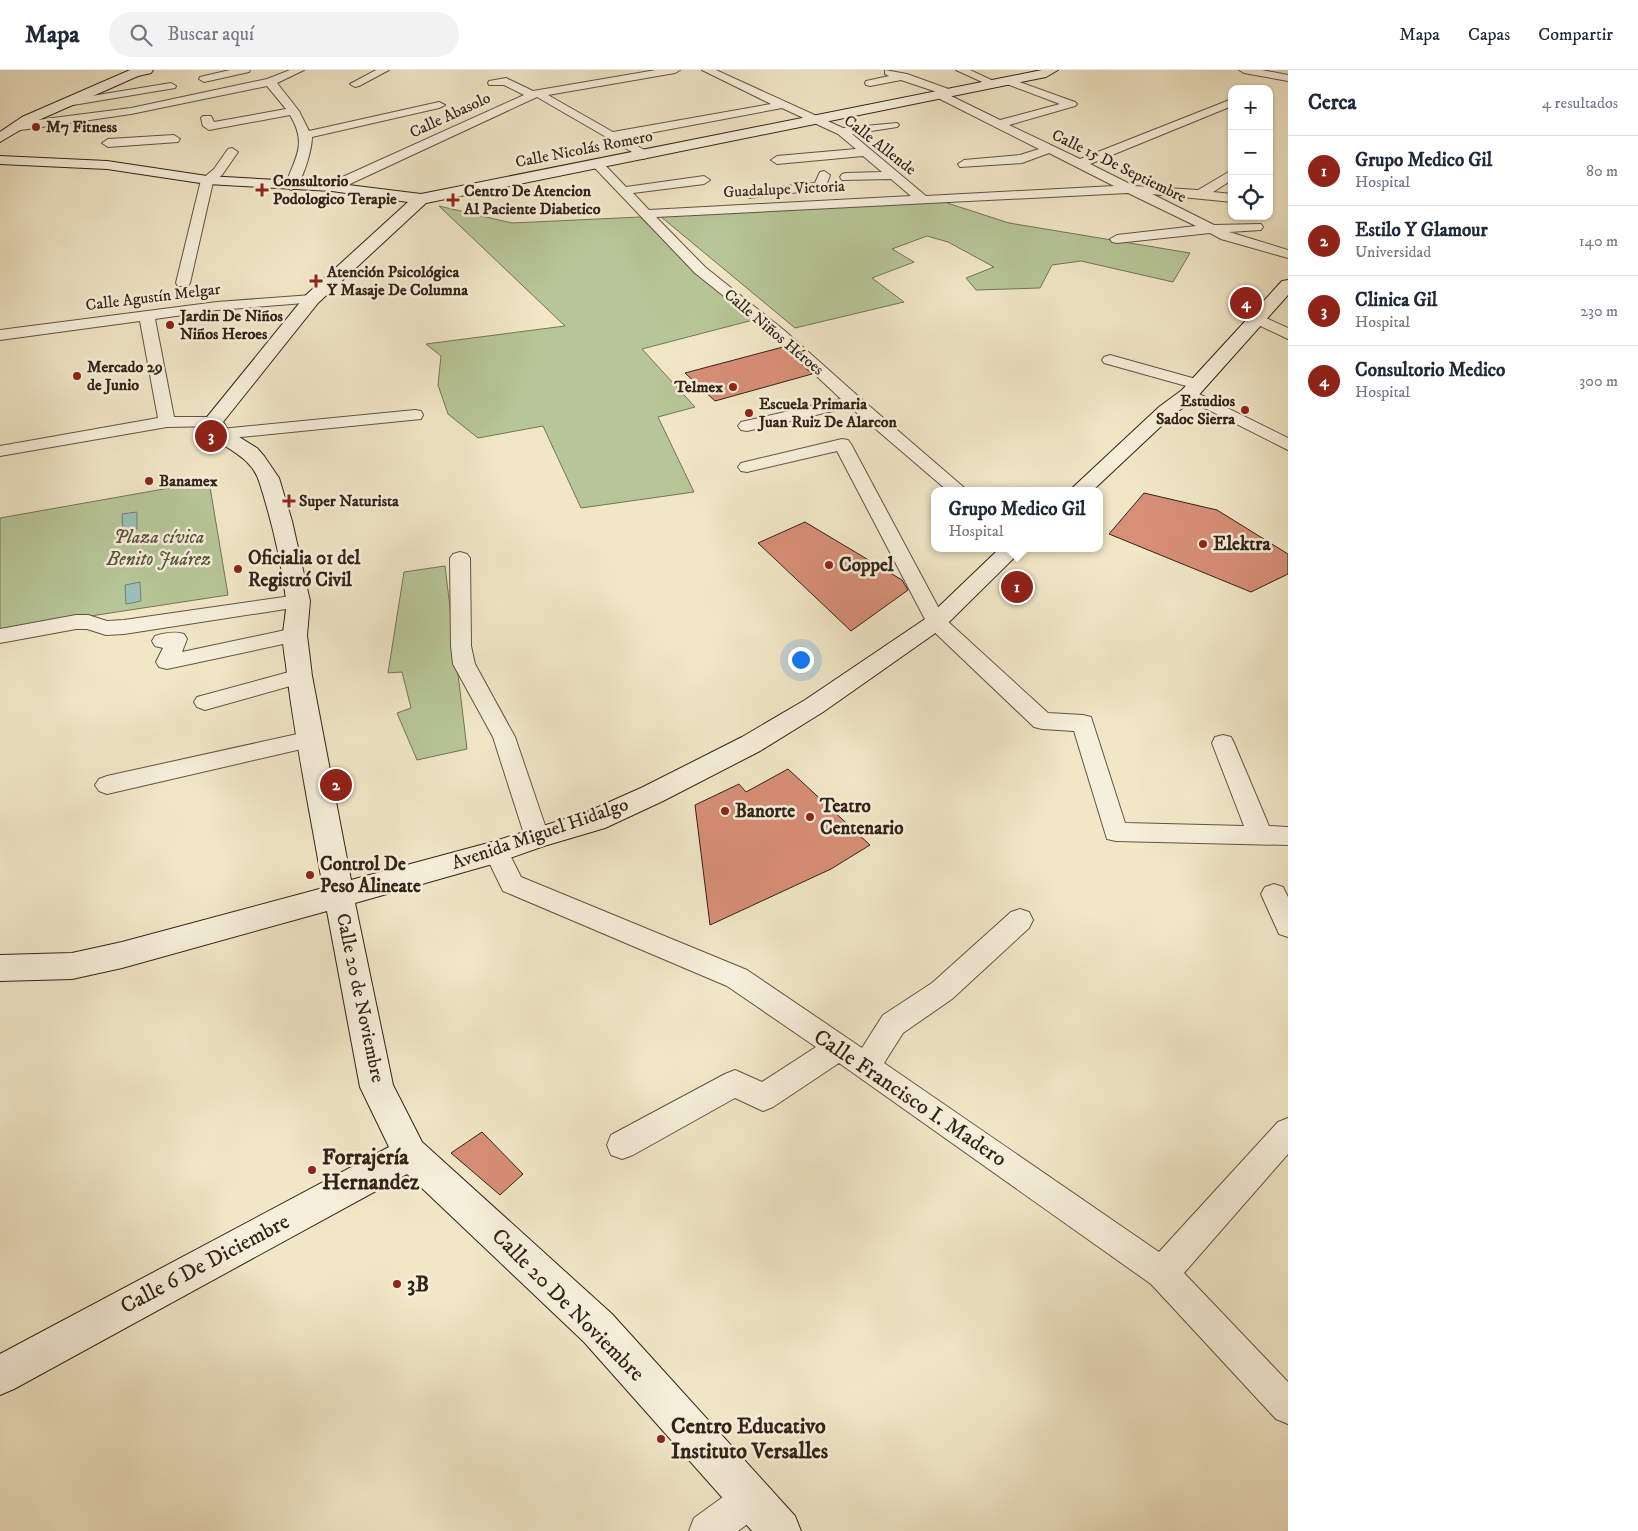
<!DOCTYPE html>
<html lang="es">
<head>
<meta charset="utf-8">
<style>
  body { margin:0; font-family:"IM FELL DW Pica",serif; background:#f2f2f3; color:#1f2937 }
  .controls { position:absolute; right:15px; top:15px; display:grid; overflow:hidden; border-radius:10px; box-shadow:0 1px 4px #0004 }
  .controls button { width:45px; height:45px; display:grid; place-items:center; padding:0; border:0; border-bottom:1px solid #e0e1e3; background:#fff; color:#1f2937; font:25px sans-serif }
  .you { position:absolute; left:800px; top:589px; width:18px; height:18px; margin:-12px; border:4px solid #fff; border-radius:50%; background:#1a73e8; box-shadow:0 0 0 8px #1a73e833 }
  .badge { display:grid; place-items:center; width:32px; height:32px; border-radius:50%; background:#8f2418; color:#fff; font-size:16px; font-weight:700 }
  .pin { position:absolute; translate:-50% -50%; border:2px solid #fff; box-shadow:0 1px 5px #0006 }
  .popup { position:absolute; left:931px; top:417px; width:172px; height:65px; box-sizing:border-box; display:grid; place-content:center; border-radius:10px; background:#fff; filter:drop-shadow(0 1px 4px #0005); font-size:16px; white-space:nowrap; color:#747a83 }
  .popup b { font-size:19px; color:#1f2937 }
  .popup::after { content:''; position:absolute; left:50%; top:100%; margin-left:-10px; border:10px solid transparent; border-top-color:#fff }
  .list { margin:0; padding:0; list-style:none }
  h2 { display:flex; justify-content:space-between; align-items:center; height:65px; margin:0; padding:0 20px; font-size:21px }
  h2 small { font-size:16px; font-weight:400; color:#747a83 }
  .list li { display:grid; grid-template-columns:32px 1fr auto; gap:15px; align-items:center; box-sizing:border-box; height:70px; padding:0 20px; border-top:1px solid #e0e1e3 }
  .list b { display:block; font-size:19px; white-space:nowrap }
  .list p { margin:0; font-size:16px; white-space:nowrap; color:#747a83 }
  .list em { font-size:16px; font-style:normal; color:#747a83 }
  .icon { flex:none; width:28px; height:28px; fill:none; stroke:currentColor; stroke-width:2; stroke-linecap:round; stroke-linejoin:round }
  .map { position:relative; flex:none; width:1288px; height:1461px; overflow:hidden }
  header { display:flex; align-items:center; gap:30px; box-sizing:border-box; height:70px; padding:0 25px; background:#fff; border-bottom:1px solid #e0e1e3 }
  header strong { font-size:24px }
  nav { display:flex; gap:28px; margin-inline-start:auto; font-size:18px }
  .search { width:350px; height:45px; background:#f2f2f3; display:flex; align-items:center; gap:12px; box-sizing:border-box; padding:0 18px; border-radius:28px; color:#747a83; font-size:19px }
  main { display:flex }
  aside { flex:1; background:#fff }
  .map>svg:first-child { display:block }
  .green { fill:#b7c698; stroke:#747458 }
  .water { fill:#9bbfb9; stroke:#718178 }
  .building { fill:#d78f77; stroke:#322317 }
  .lines { fill:none; stroke-linecap:round; stroke-linejoin:round }
  .street-casing { stroke:#625443; stroke-width:2 }
  .secondary-casing { stroke:#322317; stroke-width:2 }
  .street { fill:#f6efdb; fill-rule:evenodd }
  .secondary { fill:#f6efdb; fill-rule:evenodd }
  .poi-dot { fill:#8f2418; stroke:#f6efdb; stroke-width:2 }
  .labels { text-anchor:middle; dominant-baseline:central; stroke-width:5; stroke-linejoin:round; paint-order:stroke }
  .far-street-label { font-size:16px; fill:#322317; stroke:#f6efdb }
  .far-poi-label { font-size:16px; font-weight:bold; fill:#322317; stroke:#f6efdb; text-anchor:start }
  .park-label { font-size:19px; font-style:italic; fill:#5a543e; stroke:#f6efdb }
  .poi-label { font-size:19px; font-weight:bold; fill:#322317; stroke:#f6efdb; text-anchor:start }
  .street-label { font-size:19px; fill:#322317; stroke:#f6efdb }
  .near-street-label { font-size:22px; fill:#322317; stroke:#f6efdb }
  .near-poi-label { font-size:22px; font-weight:bold; fill:#322317; stroke:#f6efdb; text-anchor:start }
</style>
</head>
<body>
<header>
<strong>Mapa</strong>
<div class="search"><svg class="icon" aria-label="search" viewBox="0 0 24 24"><circle cx="10" cy="10" r="6"/><path d="M15 15l6 6"/></svg>Buscar aquí</div>
<nav><a>Mapa</a><a>Capas</a><a>Compartir</a></nav>
</header>
<main>
<div class="map">
<svg width="1288" height="1461" viewBox="0 0 1288 1461">
  <rect width="100%" height="100%" fill="#f1e7c7"/>
  <filter id="stains"><feTurbulence type="fractalNoise" baseFrequency=".004" numOctaves="4"/><feColorMatrix values="0 0 0 0 .2 0 0 0 0 .09 0 0 0 0 .02 0 0 0 .5 -.17"/></filter>
  <radialGradient id="worn" r=".72"><stop offset=".6" stop-color="#630" stop-opacity="0"/><stop offset="1" stop-color="#630" stop-opacity=".3"/></radialGradient>
  <path class="green" d="M938,130L1009,153L1190,183L1173,212L1081,191L1052,195L1040,218L976,220L966,208L994,197L948,172L927,166L892,179L914,192L872,208L904,232L795,258L660,146Z
    M439,136L512,153L640,147L753,250L642,279L695,337L658,347L694,422L581,438L543,356L478,368L448,344L438,315L441,286L426,274L565,256Z
    M209,411L228,525L71,549L0,563V448Z
    M445,496L467,679L417,690L397,643L411,638L402,602L388,603L404,502Z"/>
  <path class="water" d="M137,442V459L123,461L122,444Z
    M140,512L141,531L126,534L125,515Z"/>
  <path class="building" d="M783,277L812,304L715,331L685,303Z
    M1144,423L1217,440L1288,484V504L1251,522L1109,464Z
    M805,452L902,510L908,520L851,561L758,473Z
    M788,699L870,775L831,799L710,855L695,735L739,714L746,722Z
    M482,1062L523,1104L500,1125L451,1083Z"/>
  <g class="lines">
    <g class="street-casing">
      <path id="street" d="M230,0H250L249,2L204,12L199,9L200,7Z
        M290,0H304L277,13L299,41L309,61L439,32L445,35L439,38L312,67C312,79 302,117 291,120L285,116C295,87 308,75 290,45L209,60L203,56L201,48L203,46H211L214,52L286,39L267,16L131,44L14,61L8,57L14,53L131,38L267,9Z
        M376,0H389L359,16L355,17L350,14Z
        M656,0H680L675,3L548,25L613,62L771,34L702,0H716L843,58L897,53L899,55L897,57L852,64L926,126L1114,116L1049,83L1022,93L960,97L958,94L964,90L1020,85L1039,79L936,27L934,25L937,22L901,10L870,16L866,15L865,13L866,11L889,6L885,4V0L907,4L954,21L956,23L951,26L1000,50L1060,34L1004,13L1003,11L1004,9L1008,8L1075,32L1077,34L1075,36L1009,55L1080,89L1232,29V36L1090,94L1134,116L1198,120L1232,100V110L1213,122L1232,124V132L1152,124L1214,155L1261,154L1263,157L1261,160L1229,162L1288,180V188L1221,169L1210,163L1117,173L1112,172L1110,169L1117,165L1196,156L1128,123L656,147L705,197L785,261L859,327L968,421H948L850,337L747,361L741,360L738,356L741,352L841,329L775,267L695,203L592,95L598,91L602,92L626,117L704,106L710,110L704,114L633,123L649,140L911,126L891,109L842,110L840,107L842,104L846,103L882,102L863,86L777,94L771,90L777,86L856,79L838,64L782,38L623,68L648,82L650,85L644,89L537,27L337,120H327L326,117L327,114L524,25L504,15H489L488,13L489,11L506,8L533,21Z
        M956,0H970L1000,14L995,17L991,16Z
        M1239,0H1262L1288,5V11L1244,3Z
        M171,13L176,16L175,18L67,36L61,33L67,30Z
        M174,65L180,69L178,72L108,77L102,73L108,69Z
        M232,78L238,82L222,105L213,112L190,213L188,216H178L176,213L201,110L214,99L228,79Z
        M824,101L830,105L825,119L749,128L743,124L749,120L815,113L820,102Z
        M312,225L317,226L319,229L317,232L217,240L155,249L174,347H213L219,348L221,352L219,356L167,357L0,386V376L158,348L140,251L0,270V260L217,232Z
        M1257,244L1288,258V269L1252,252L1249,249L1252,246Z
        M1110,285L1203,311L1205,314L1203,317L1197,319L1104,293L1102,290L1104,287Z
        M1189,319L1288,368V380L1183,327L1181,324L1183,321Z
        M415,340L421,341L423,345L421,349L221,369L215,368L212,364L215,360L221,359Z
        M842,369L848,370L851,374L944,548L1048,643L1083,645L1091,647L1125,753L1244,756L1212,673L1215,667L1223,665L1231,667L1234,673L1269,756L1288,757V775L1116,771L1107,769L1074,661L1042,659L1034,657L929,557L837,381L747,402L741,401L738,397L741,393Z
        M460,482L467,484L470,488L471,576L475,594L515,667L549,767L546,774L537,776L528,774L525,767L493,667L453,594L451,576L450,488L453,484Z
        M298,525L305,526L308,531L305,536L124,564L106,565L87,559H76L0,573V559L76,545H88L107,551L124,550Z
        M295,558L302,560L305,565L302,570L167,599L159,597L156,592L163,578L155,576L152,571L155,566C165,563 174,561 184,564L187,569L182,582Z
        M300,599L308,601L311,606L308,611L205,640L197,637L194,632L197,627Z
        M311,661L319,663L322,669L319,675L107,724L99,721L95,715L99,709L107,706Z
        M496,772L505,775L521,807L747,900L862,978L883,945L932,913L1011,842L1020,839L1029,842L1033,850L1029,858L952,929L903,963L884,993L1159,1182L1278,1052L1288,1048V1084L1184,1203L1288,1312V1354L1276,1349L1151,1214L839,993L773,1037L763,1041L735,1028L633,1085L622,1089L611,1085L607,1075L611,1065L725,1004L735,1000L762,1012L816,977L727,916L503,821L484,782L487,775Z
        M1274,814L1283,817L1288,827V867L1279,864L1261,824L1265,817Z
        M751,1411L764,1416L769,1429L764,1442L738,1461H689L694,1448L738,1416Z"/>
    </g>
    <g class="secondary-casing">
      <path id="secondary" d="M130,0H153L151,3L138,6L32,53L0,72V62L22,47Z
        M1042,0H1058L1046,7L426,133L318,233L223,352L228,360L257,378L264,386L279,408L292,451L310,531L307,565L312,606L351,810L492,772L587,742L643,717L742,667L805,630L928,547L1000,478H1024L944,557L823,642L760,681L663,731L605,758L544,776L496,793L355,833L393,1015L422,1072L612,1244L795,1446L801,1461H752L584,1272L407,1104L14,1319L0,1325V1284L389,1077L360,1017L327,841L122,898L72,909L0,911V885L72,883L122,872L323,818C311,747 296,676 287,604C286,591 282,576 283,563C284,552 287,540 286,529C281,490 271,448 259,411C249,380 212,378 203,352L306,225L408,132L332,121L207,114L107,99L0,94V86L107,91L207,106L332,113L421,124Z
        M1288,210V225L1196,328L1173,345L1092,421H1069L1159,337L1182,320L1282,211Z"/>
    </g>
    <use href="#street" class="street"/>
    <use href="#secondary" class="secondary"/>
  </g>
  <g class="poi-dot">
    <circle cx="36" cy="57" r="5"/>
    <path d="M259.5 112.5h5v5h5v5h-5v5h-5v-5h-5v-5h5z"/>
    <path d="M450.5 122.5h5v5h5v5h-5v5h-5v-5h-5v-5h5z"/>
    <path d="M313.5 203.5h5v5h5v5h-5v5h-5v-5h-5v-5h5z"/>
    <circle cx="170" cy="255" r="5"/>
    <circle cx="77" cy="306" r="5"/>
    <circle cx="733" cy="317" r="5"/>
    <circle cx="1245" cy="340" r="5"/>
    <circle cx="749" cy="343" r="5"/>
    <circle cx="149" cy="411" r="5"/>
    <path d="M286.5 423.5h5v5h5v5h-5v5h-5v-5h-5v-5h5z"/>
    <circle cx="1203" cy="474" r="5"/>
    <circle cx="829" cy="495" r="5"/>
    <circle cx="238" cy="499" r="5"/>
    <circle cx="725" cy="741" r="5"/>
    <circle cx="810" cy="747" r="5"/>
    <circle cx="310" cy="805" r="5"/>
    <circle cx="312" cy="1100" r="5"/>
    <circle cx="397" cy="1214" r="5"/>
    <circle cx="661" cy="1369" r="5"/>
  </g>
  <g class="labels">
    <g class="far-street-label">
      <text transform="translate(450 45) rotate(-25)">Calle Abasolo</text>
      <text transform="translate(880 75) rotate(38)">Calle Allende</text>
      <text transform="translate(584 79) rotate(-11)">Calle Nicolás Romero</text>
      <text transform="translate(1119 96) rotate(26)">Calle 15 De Septiembre</text>
      <text transform="translate(784 119) rotate(-3)">Guadalupe Victoria</text>
      <text transform="translate(153 227) rotate(-7)">Calle Agustín Melgar</text>
      <text transform="translate(774 262) rotate(40)">Calle Niños Héroes</text>
    </g>
    <g class="far-poi-label">
      <text x="46" y="57">M7 Fitness</text>
      <text x="273" y="111">Consultorio<tspan x="273" dy="18">Podologico Terapie</tspan></text>
      <text x="464" y="121">Centro De Atencion<tspan x="464" dy="18">Al Paciente Diabetico</tspan></text>
      <text x="327" y="202">Atención Psicológica<tspan x="327" dy="18">Y Masaje De Columna</tspan></text>
      <text x="180" y="246">Jardin De Niños<tspan x="180" dy="18">Niños Heroes</tspan></text>
      <text x="87" y="297">Mercado 29<tspan x="87" dy="18">de Junio</tspan></text>
      <text x="723" y="317" text-anchor="end">Telmex</text>
      <text x="1235" y="331" text-anchor="end">Estudios<tspan x="1235" dy="18">Sadoc Sierra</tspan></text>
      <text x="759" y="334">Escuela Primaria<tspan x="759" dy="18">Juan Ruiz De Alarcon</tspan></text>
      <text x="159" y="411">Banamex</text>
      <text x="299" y="431">Super Naturista</text>
    </g>
    <g class="park-label">
      <text x="159" y="467">Plaza cívica<tspan x="159" dy="22">Benito Juárez</tspan></text>
    </g>
    <g class="poi-label">
      <text x="1213" y="474">Elektra</text>
      <text x="248" y="488">Oficialia 01 del<tspan x="248" dy="22">Registró Civil</tspan></text>
      <text x="839" y="495">Coppel</text>
      <text x="820" y="736">Teatro<tspan x="820" dy="22">Centenario</tspan></text>
      <text x="735" y="741">Banorte</text>
      <text x="320" y="794">Control De<tspan x="320" dy="22">Peso Alineate</tspan></text>
    </g>
    <g class="street-label">
      <text transform="translate(540 764) rotate(-19)">Avenida Miguel Hidalgo</text>
      <text transform="translate(360 928) rotate(78)">Calle 20 de Noviembre</text>
    </g>
    <g class="near-street-label">
      <text transform="translate(910 1028) rotate(34)">Calle Francisco I. Madero</text>
      <text transform="translate(205 1194) rotate(-28)">Calle 6 De Diciembre</text>
      <text transform="translate(568 1235) rotate(45)">Calle 20 De Noviembre</text>
    </g>
    <g class="near-poi-label">
      <text x="322" y="1087">Forrajería<tspan x="322" dy="25">Hernandez</tspan></text>
      <text x="407" y="1214">3B</text>
      <text x="671" y="1356">Centro Educativo<tspan x="671" dy="25">Instituto Versalles</tspan></text>
    </g>
  </g>
  <rect width="100%" height="100%" filter="url(#stains)"/>
  <rect width="100%" height="100%" fill="url(#worn)"/>
</svg>
<div class="controls">
<button>+</button>
<button>−</button>
<button><svg class="icon" aria-label="locate" viewBox="0 0 24 24"><circle cx="12" cy="12" r="6"/><path d="M12 2v4M12 18v4M2 12h4M18 12h4"/></svg></button>
</div>
<div class="you"></div>
<div class="pin badge" style="left:1017px;top:517px">1</div>
<div class="popup"><b>Grupo Medico Gil</b>Hospital</div>
<div class="pin badge" style="left:336px;top:715px">2</div>
<div class="pin badge" style="left:211px;top:366px">3</div>
<div class="pin badge" style="left:1246px;top:233px">4</div>
</div>
<aside>
<h2>Cerca<small>4 resultados</small></h2>
<ul class="list">
<li><span class="badge">1</span><div><b>Grupo Medico Gil</b><p>Hospital</p></div><em>80 m</em></li>
<li><span class="badge">2</span><div><b>Estilo Y Glamour</b><p>Universidad</p></div><em>140 m</em></li>
<li><span class="badge">3</span><div><b>Clinica Gil</b><p>Hospital</p></div><em>230 m</em></li>
<li><span class="badge">4</span><div><b>Consultorio Medico</b><p>Hospital</p></div><em>300 m</em></li>
</ul>
</aside>
</main>
</body>
</html>
